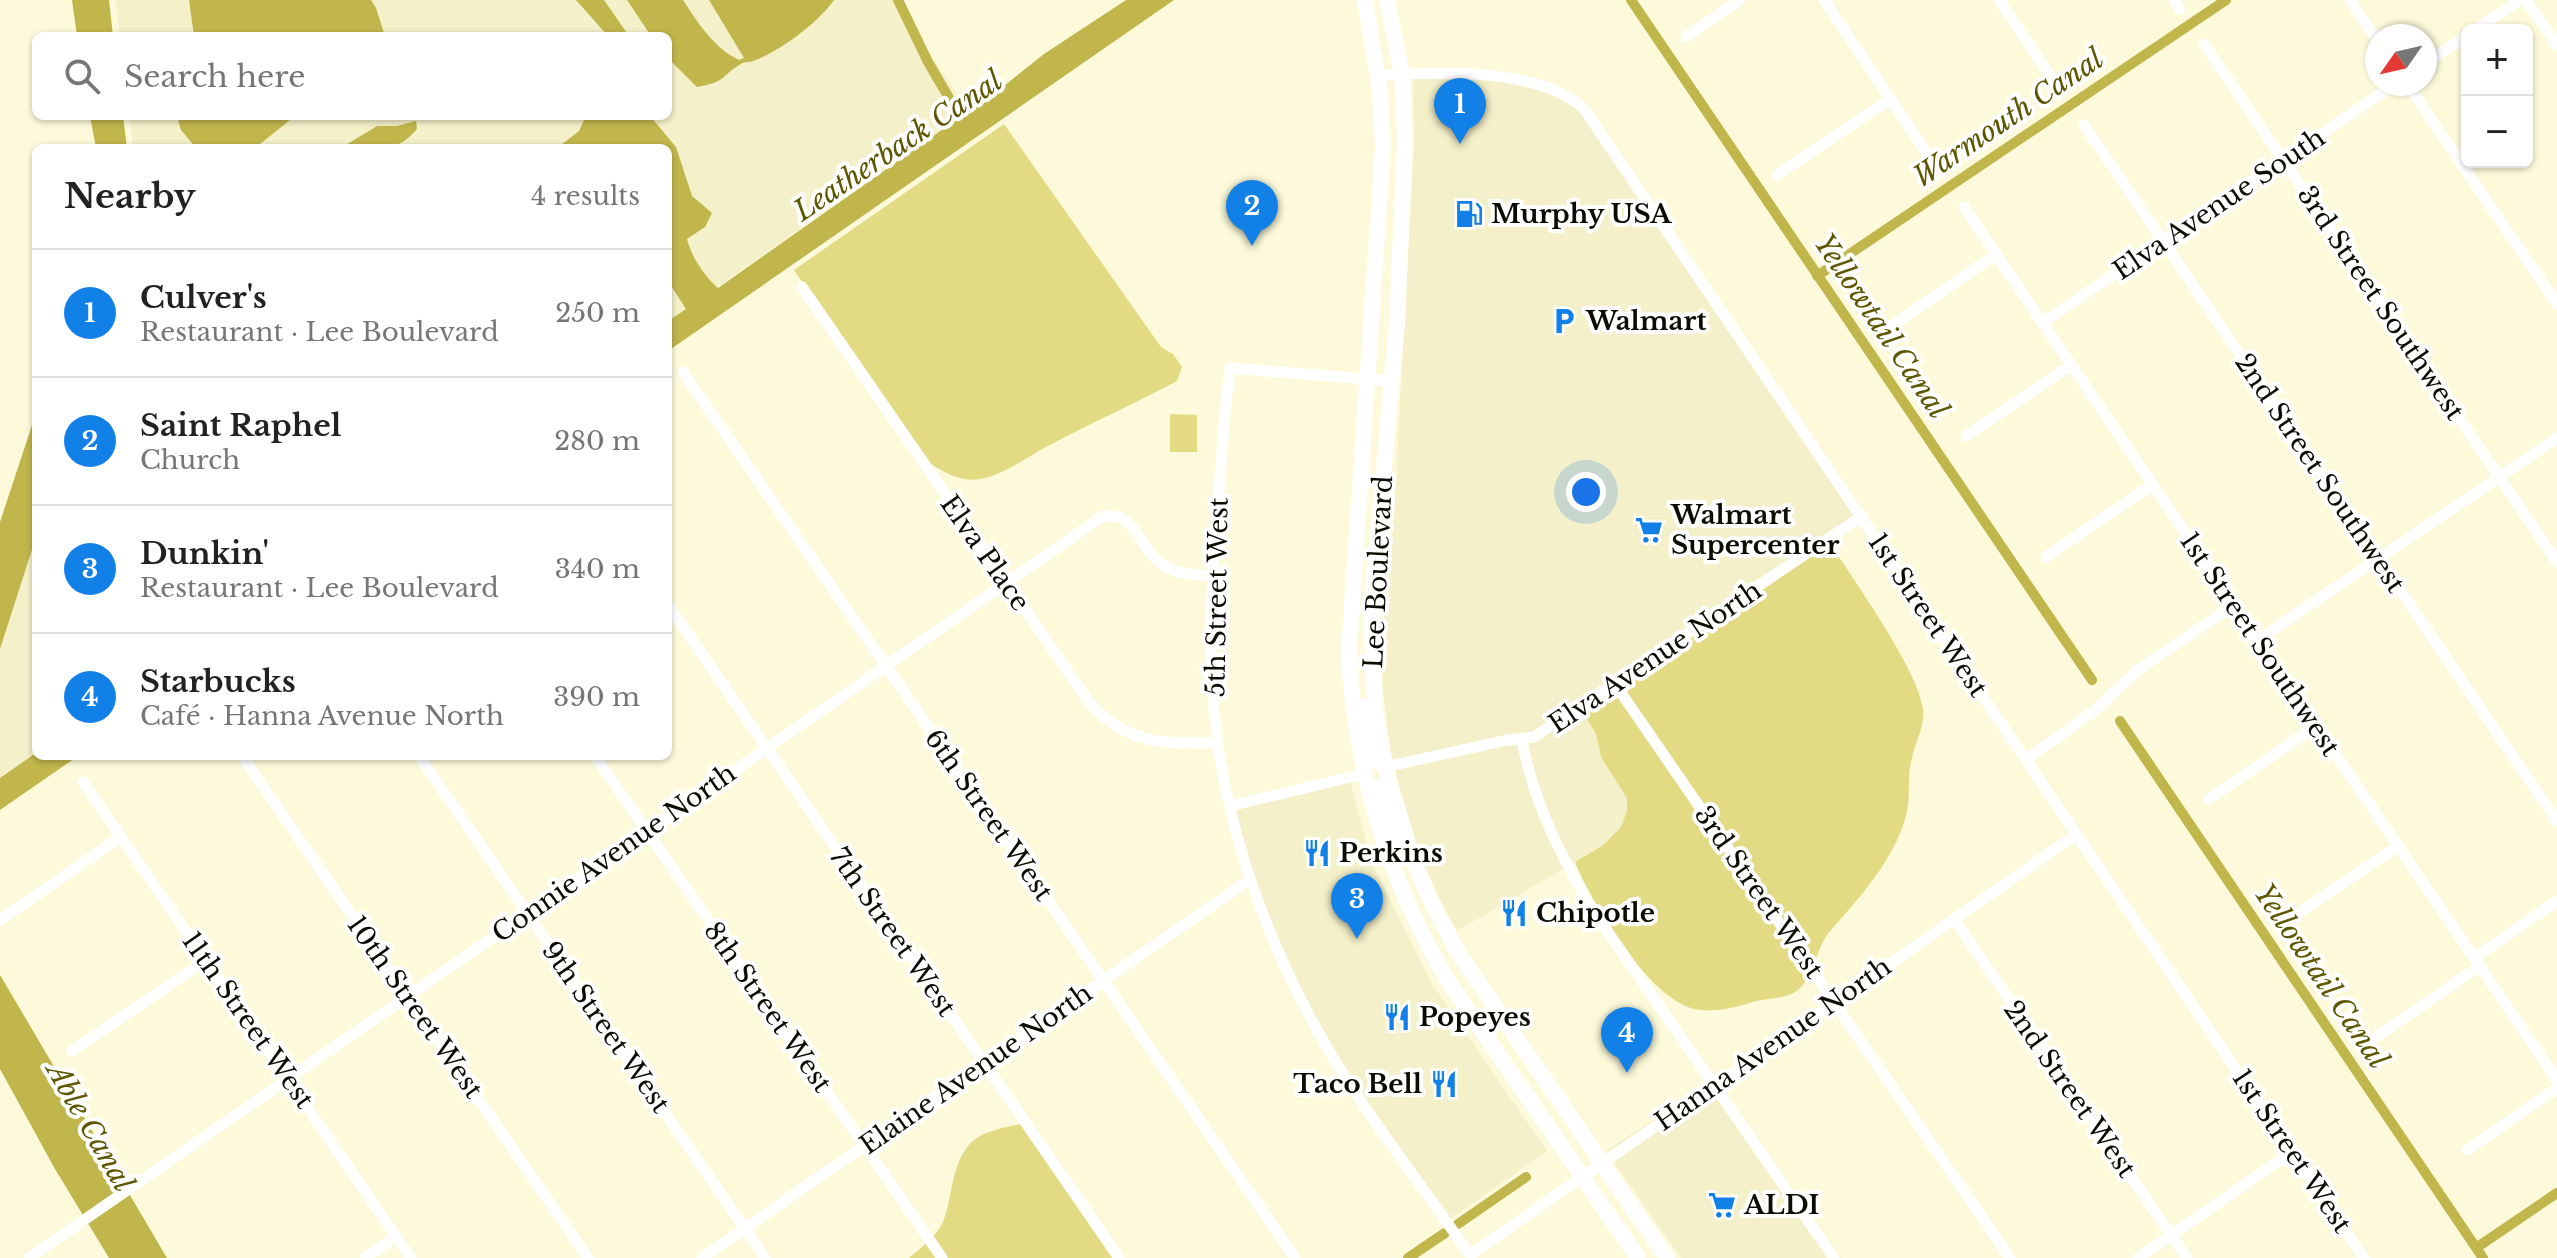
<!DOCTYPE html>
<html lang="en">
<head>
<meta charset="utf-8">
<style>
  body { margin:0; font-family:"Libre Baskerville",serif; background:#f6f6f6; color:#222 }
  .controls { position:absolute; right:24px; top:24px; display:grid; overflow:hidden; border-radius:12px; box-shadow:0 2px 6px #0004 }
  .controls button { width:72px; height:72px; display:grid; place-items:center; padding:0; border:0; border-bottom:2px solid #e0e0e0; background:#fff; color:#222; font:40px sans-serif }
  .compass { position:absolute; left:2365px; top:24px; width:72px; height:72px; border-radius:50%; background:#fff; box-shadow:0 2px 6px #0004; rotate:236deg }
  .you { position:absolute; left:1586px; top:492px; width:28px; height:28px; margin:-20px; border:6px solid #fff; border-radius:50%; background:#1a73e8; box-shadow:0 0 0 12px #1a73e833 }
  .badge { display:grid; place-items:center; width:52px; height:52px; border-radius:50%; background:#1180e7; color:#fff; font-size:26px; font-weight:700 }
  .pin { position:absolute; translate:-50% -66px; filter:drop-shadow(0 2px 4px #0008) }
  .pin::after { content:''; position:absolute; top:42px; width:28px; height:24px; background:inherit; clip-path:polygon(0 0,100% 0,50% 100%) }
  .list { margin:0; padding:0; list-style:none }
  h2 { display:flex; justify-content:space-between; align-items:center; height:104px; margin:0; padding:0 32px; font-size:34px }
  h2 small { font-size:26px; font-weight:400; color:#767676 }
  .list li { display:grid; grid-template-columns:52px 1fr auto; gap:24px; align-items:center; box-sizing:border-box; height:128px; padding:0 32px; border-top:2px solid #e0e0e0 }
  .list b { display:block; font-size:30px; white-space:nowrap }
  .list p { margin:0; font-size:26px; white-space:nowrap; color:#767676 }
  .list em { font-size:26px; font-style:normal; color:#767676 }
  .icon { flex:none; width:44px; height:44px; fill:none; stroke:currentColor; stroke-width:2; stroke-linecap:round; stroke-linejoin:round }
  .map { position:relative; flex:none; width:2557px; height:1258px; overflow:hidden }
  .search { position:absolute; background:#fff; box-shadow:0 2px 6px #0004; left:32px; top:32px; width:640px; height:88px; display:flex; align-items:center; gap:20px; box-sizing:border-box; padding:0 28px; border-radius:12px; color:#767676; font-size:30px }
  .panel { position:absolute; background:#fff; box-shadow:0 2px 6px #0004; left:32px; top:144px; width:640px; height:616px; border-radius:12px }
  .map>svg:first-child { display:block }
  .built { fill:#f4f0c9 }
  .green { fill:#e3da84 }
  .water { fill:#c1b64b }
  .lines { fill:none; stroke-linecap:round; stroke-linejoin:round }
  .canal { stroke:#c1b64b; stroke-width:10 }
  .minor { stroke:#fff; stroke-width:11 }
  .secondary { stroke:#fff; stroke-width:16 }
  .labels { text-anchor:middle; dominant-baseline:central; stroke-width:8; stroke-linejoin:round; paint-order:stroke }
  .street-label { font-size:26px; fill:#0d0c03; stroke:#fff }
  .poi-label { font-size:26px; font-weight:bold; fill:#0d0c03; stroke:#fff; text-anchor:start }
  .water-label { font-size:28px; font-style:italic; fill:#5f5700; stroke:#fff }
</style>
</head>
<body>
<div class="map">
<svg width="2557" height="1258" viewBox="0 0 2557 1258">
  <rect width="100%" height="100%" fill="#fcfada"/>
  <path class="built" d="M116,0H893L969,112L668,321V148H133L130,116H668V36H120Z
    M1413,71L1544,87L1577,102L1862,517L1581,709L1596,734L1601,757L1627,798V811L1621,827L1602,846L1457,931L1442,904L1410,831L1390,748L1383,689L1384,578L1393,532L1414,148Z
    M36,533V756L0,779V649Z
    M1350,781L1373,866L1430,981L1547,1151L1443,1224L1289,988L1244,862L1233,803Z
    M1716,1078L1841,1258H1681L1606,1151Z"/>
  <path class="green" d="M1004,124L1161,347L1173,354L1182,367L1177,381C1134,404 1089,424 1046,447C1026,458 1003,475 980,479C960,483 939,470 924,459L794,270Z
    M1170,414L1197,415V452H1170Z
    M1828,540C1852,578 1918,669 1923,709C1925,728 1914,744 1911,762C1907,779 1911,799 1906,816C1895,858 1859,899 1830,931C1815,949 1816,974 1799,989C1786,1000 1769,997 1753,1002C1738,1007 1716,1012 1700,1010C1652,1005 1592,904 1575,862L1602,846L1621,827L1627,811V798L1601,757L1596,734L1581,709Z
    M1027,1123L1119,1258H909C918,1250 929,1242 937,1232C946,1220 948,1205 951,1191C962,1137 976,1132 1027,1123Z"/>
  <path class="water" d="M72,0H109L113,36H77Z
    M189,0H371L376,8L385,36H194Z
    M576,0H604L629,36H608Z
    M627,0H683C698,23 714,48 739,60L744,58L709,0H834C819,22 779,52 753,61C748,63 745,61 741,64C720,76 727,82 697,87L668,58V36H651Z
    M1126,0H1174L668,351V321L686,309L668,281V148H557L579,131L586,116H650L676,147L692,196L712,213L705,227L687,239C691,256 705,277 718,288L1000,89L1044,54Z
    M90,116H123L127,148H96Z
    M177,116H295L255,148H196L181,130Z
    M416,121L417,129C394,156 374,148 341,148L377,126H397Z
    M36,413V537L0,649V522Z
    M36,753V756H78L0,810V778Z
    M0,975L167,1258H109L55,1169L0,1069Z"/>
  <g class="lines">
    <path class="canal" d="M898,0L928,62L966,127
      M1631,0L2092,680
      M1817,276L2226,0
      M2120,721L2483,1258
      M1458,1224L1526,1177
      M2476,1248L2557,1193
      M1408,1258L1445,1233"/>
    <path class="minor" d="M1824,0L1940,173
      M1999,0L2060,91
      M2174,0L2180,9
      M2350,0L2377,40
      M2526,0L2557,45
      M2475,30L2520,0
      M1686,37L1740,0
      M2204,44L2557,562
      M2425,64L2467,36
      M1378,75C1437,72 1539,67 1584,109L2364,1258
      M2407,84L2557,304
      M2084,125L2557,821
      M1777,175L1890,99
      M1964,207L2557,1080
      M802,287L1089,702C1129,746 1162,743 1217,743
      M2042,323L2395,84
      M1893,325L1995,255
      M683,372L1295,1258
      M1392,381L1230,368C1224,412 1222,457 1218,501C1214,561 1208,622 1212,683C1218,800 1255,913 1310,1017C1355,1102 1418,1179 1472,1258
      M1966,436L2071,365
      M2046,557L2152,485
      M668,605L1119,1258
      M2258,640L2557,438
      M1615,684L2010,1258
      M1522,740C1534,805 1562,859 1596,915L1834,1258
      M242,756L588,1258
      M419,756L765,1258
      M595,756L942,1258
      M2027,759L2094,711L2139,669L2234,605
      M1385,767L1507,740L1534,737L1862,516
      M83,782L411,1258
      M2209,799L2316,726
      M1230,806L1363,774
      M1954,919L2187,1258
      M2290,919L2398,846
      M0,920L121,837
      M2474,958L2557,901
      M2376,1037L2480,966
      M72,1051L206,960
      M2467,1150L2557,1088
      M1470,1255L2077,834
      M29,1258L1103,516C1135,512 1137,543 1158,561C1173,574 1194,575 1213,576
      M365,1258L396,1236
      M702,1258L1249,880
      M2138,1258L2292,1152"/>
    <path class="secondary" d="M1365,0L1380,91L1383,145L1349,650C1353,769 1387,876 1446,978L1638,1258
      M1387,0L1402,74L1405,139L1397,324L1371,608L1375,708L1385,767L1412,856L1428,896L1459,954L1667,1258
      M1364,707C1367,727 1365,756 1385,767
      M1376,787L1395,845"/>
  </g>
  <defs>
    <g id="fuel-bare" transform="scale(2.16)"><path d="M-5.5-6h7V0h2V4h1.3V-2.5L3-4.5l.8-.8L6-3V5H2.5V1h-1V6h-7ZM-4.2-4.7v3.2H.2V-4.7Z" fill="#1180e7" stroke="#fff" stroke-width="2.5" paint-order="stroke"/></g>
    <g id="parking-bare" transform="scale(2.16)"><path d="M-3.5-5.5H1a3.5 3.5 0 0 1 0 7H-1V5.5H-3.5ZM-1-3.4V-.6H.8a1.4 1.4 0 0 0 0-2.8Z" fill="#1180e7" stroke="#fff" stroke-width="2.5" paint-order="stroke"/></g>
    <g id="supermarket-bare" transform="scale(2.16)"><path d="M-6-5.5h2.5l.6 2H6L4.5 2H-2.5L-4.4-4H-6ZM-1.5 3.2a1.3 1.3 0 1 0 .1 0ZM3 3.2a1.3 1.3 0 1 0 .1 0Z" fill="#1180e7" stroke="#fff" stroke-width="2.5" paint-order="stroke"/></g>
    <g id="restaurant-bare" transform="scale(2.16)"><path d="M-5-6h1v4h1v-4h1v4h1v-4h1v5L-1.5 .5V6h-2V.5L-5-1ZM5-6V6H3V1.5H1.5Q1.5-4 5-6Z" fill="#1180e7" stroke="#fff" stroke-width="2.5" paint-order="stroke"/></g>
  </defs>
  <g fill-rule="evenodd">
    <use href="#fuel-bare" x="1469" y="214"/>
    <use href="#parking-bare" x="1564" y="321"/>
    <use href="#supermarket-bare" x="1649" y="530"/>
    <use href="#restaurant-bare" x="1317" y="853"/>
    <use href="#restaurant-bare" x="1514" y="913"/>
    <use href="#restaurant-bare" x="1397" y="1017"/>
    <use href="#restaurant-bare" x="1444" y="1084"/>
    <use href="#supermarket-bare" x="1722" y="1205"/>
  </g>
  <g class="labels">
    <g class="street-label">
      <text transform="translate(2219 204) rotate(-34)">Elva Avenue South</text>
      <text transform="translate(2381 303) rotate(56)">3rd Street Southwest</text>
      <text transform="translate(2320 473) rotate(56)">2nd Street Southwest</text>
      <text transform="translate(985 553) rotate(55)">Elva Place</text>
      <text transform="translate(1378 572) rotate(-87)">Lee Boulevard</text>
      <text transform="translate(1217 597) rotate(-89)">5th Street West</text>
      <text transform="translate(1928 615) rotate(56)">1st Street West</text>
      <text transform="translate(2260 644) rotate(56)">1st Street Southwest</text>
      <text transform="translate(1655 657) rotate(-34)">Elva Avenue North</text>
      <text transform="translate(989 815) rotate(55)">6th Street West</text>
      <text transform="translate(614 853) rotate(-35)">Connie Avenue North</text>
      <text transform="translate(1759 892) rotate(55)">3rd Street West</text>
      <text transform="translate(893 932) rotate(55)">7th Street West</text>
      <text transform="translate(415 1007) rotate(55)">10th Street West</text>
      <text transform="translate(768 1007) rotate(55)">8th Street West</text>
      <text transform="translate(248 1020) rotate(55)">11th Street West</text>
      <text transform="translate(606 1027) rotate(55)">9th Street West</text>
      <text transform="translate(1773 1044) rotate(-35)">Hanna Avenue North</text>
      <text transform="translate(976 1069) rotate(-35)">Elaine Avenue North</text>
      <text transform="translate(2070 1089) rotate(55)">2nd Street West</text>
      <text transform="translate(2292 1151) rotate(56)">1st Street West</text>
    </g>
    <g class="poi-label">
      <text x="1491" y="214">Murphy USA</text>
      <text x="1586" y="321">Walmart</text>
      <text x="1671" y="515">Walmart<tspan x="1671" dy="30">Supercenter</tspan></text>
      <text x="1339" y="853">Perkins</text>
      <text x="1536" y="913">Chipotle</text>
      <text x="1419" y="1017">Popeyes</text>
      <text x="1422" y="1084" text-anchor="end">Taco Bell</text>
      <text x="1744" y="1205">ALDI</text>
    </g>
    <g class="water-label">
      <text transform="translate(2008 118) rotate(-34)">Warmouth Canal</text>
      <text transform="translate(898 146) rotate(-34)">Leatherback Canal</text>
      <text transform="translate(1881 326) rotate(56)">Yellowtail Canal</text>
      <text transform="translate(2321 976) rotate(56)">Yellowtail Canal</text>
      <text transform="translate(90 1127) rotate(60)">Able Canal</text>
    </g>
  </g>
</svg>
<div class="controls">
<button>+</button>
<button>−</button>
</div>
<svg class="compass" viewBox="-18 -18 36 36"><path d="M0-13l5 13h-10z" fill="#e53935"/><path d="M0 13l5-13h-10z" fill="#767676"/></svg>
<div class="you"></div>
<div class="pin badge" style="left:1460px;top:144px">1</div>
<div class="pin badge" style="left:1252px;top:246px">2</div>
<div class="pin badge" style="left:1357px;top:939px">3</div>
<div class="pin badge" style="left:1627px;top:1073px">4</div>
<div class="search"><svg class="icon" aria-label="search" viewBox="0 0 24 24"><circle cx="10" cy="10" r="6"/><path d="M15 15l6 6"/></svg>Search here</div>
<section class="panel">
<h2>Nearby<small>4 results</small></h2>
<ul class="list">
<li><span class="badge">1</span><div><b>Culver's</b><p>Restaurant · Lee Boulevard</p></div><em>250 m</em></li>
<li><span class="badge">2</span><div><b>Saint Raphel</b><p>Church</p></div><em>280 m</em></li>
<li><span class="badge">3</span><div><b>Dunkin'</b><p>Restaurant · Lee Boulevard</p></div><em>340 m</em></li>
<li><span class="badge">4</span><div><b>Starbucks</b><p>Café · Hanna Avenue North</p></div><em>390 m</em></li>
</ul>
</section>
</div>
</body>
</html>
